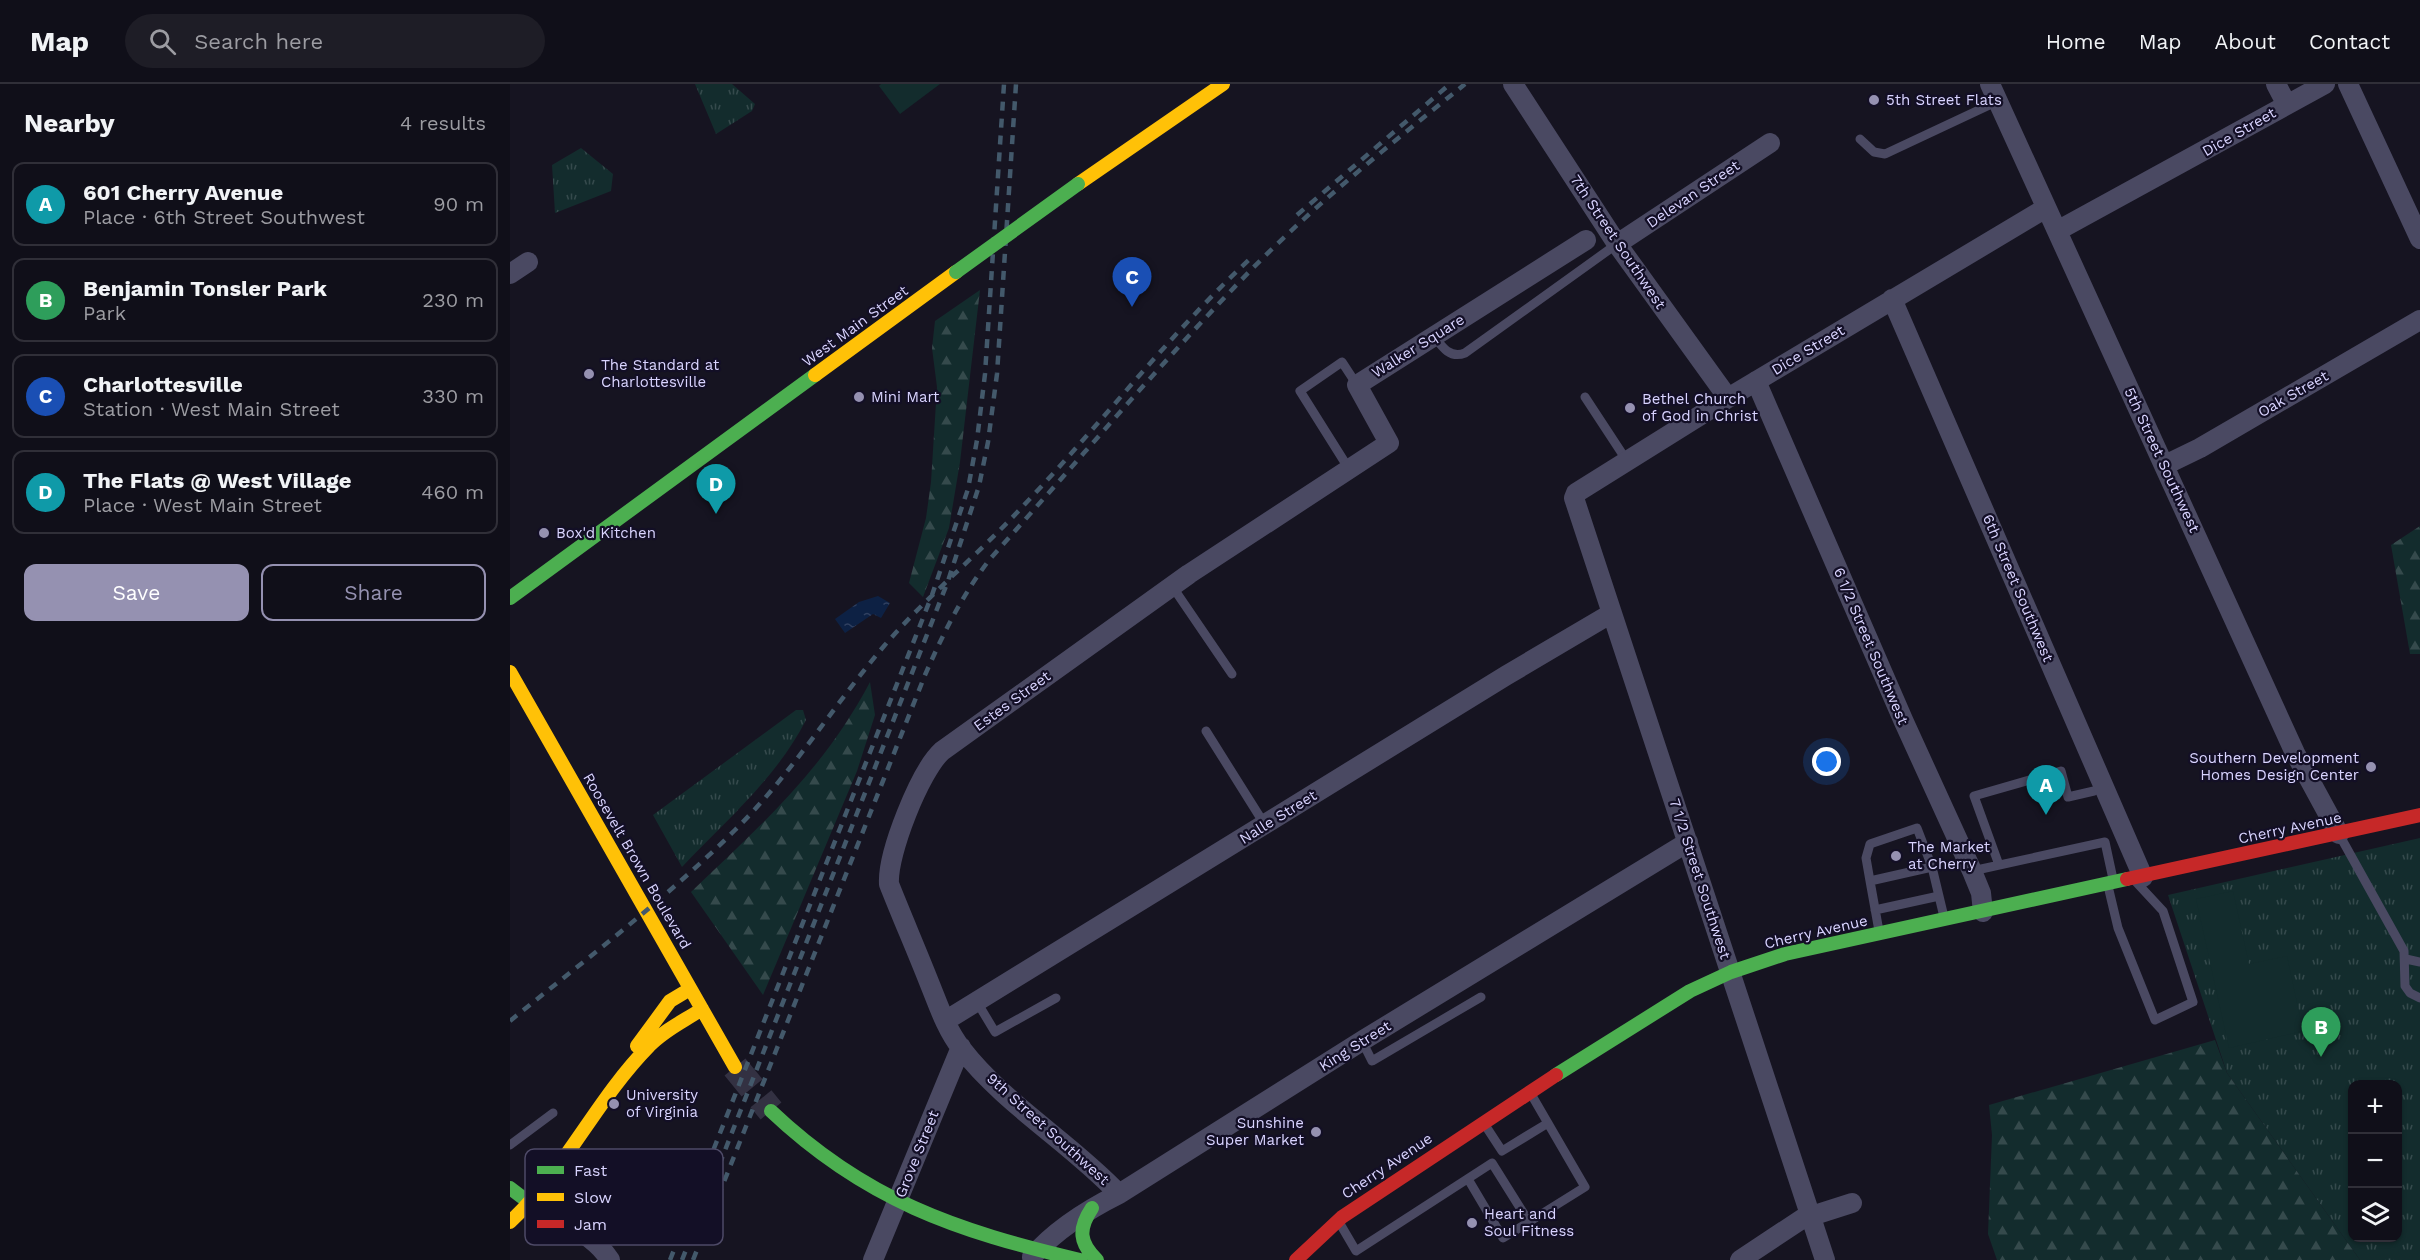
<!DOCTYPE html>
<html lang="en">
<head>
<meta charset="utf-8">
<style>
  body { margin:0; font-family:"Work Sans",sans-serif; background:#1e1d26; color:#f1f3f6 }
  .controls { position:absolute; right:18px; bottom:18px; display:grid; overflow:hidden; border-radius:12px; box-shadow:0 2px 4px #0004 }
  .controls button { width:54px; height:54px; display:grid; place-items:center; padding:0; border:0; border-bottom:2px solid #302f38; background:#100f19; color:#f1f3f6; font:30px sans-serif }
  .you { position:absolute; left:1317px; top:678px; width:21px; height:21px; margin:-15px; border:4px solid #fff; border-radius:50%; background:#1a73e8; box-shadow:0 0 0 9px #1a73e833 }
  .badge { display:grid; place-items:center; width:39px; height:39px; border-radius:50%; background:#9591b1; color:#fff; font-size:20px; font-weight:700 }
  .pin { position:absolute; translate:-50% -50px; filter:drop-shadow(0 2px 3px #0008) }
  .pin::after { content:''; position:absolute; top:32px; width:21px; height:18px; background:inherit; clip-path:polygon(0 0,100% 0,50% 100%) }
  .list { margin:0; padding:0; list-style:none }
  h2 { display:flex; justify-content:space-between; align-items:center; height:78px; margin:0; padding:0 24px; font-size:26px }
  h2 small { font-size:20px; font-weight:400; color:#9c9ca2 }
  .list li { display:grid; grid-template-columns:39px 1fr auto; gap:18px; align-items:center; box-sizing:border-box; height:84px; margin:0 12px 12px; padding:0 12px; border:2px solid #302f38; border-radius:12px }
  .list b { display:block; font-size:22px; white-space:nowrap }
  .list p { margin:0; font-size:20px; white-space:nowrap; color:#9c9ca2 }
  .list em { font-size:20px; font-style:normal; color:#9c9ca2 }
  .actions { display:flex; gap:12px; padding:18px 24px }
  .actions a { flex:1; padding:14px 0; border:2px solid #9591b1; border-radius:12px; text-align:center; font-size:21px; color:#9591b1 }
  .actions .main { background:#9591b1; color:#fff }
  .icon { flex:none; width:33px; height:33px; fill:none; stroke:currentColor; stroke-width:2; stroke-linecap:round; stroke-linejoin:round }
  .map { position:relative; flex:none; width:1910px; height:1176px; overflow:hidden }
  header { display:flex; align-items:center; gap:36px; box-sizing:border-box; height:84px; padding:0 30px; background:#100f19; border-bottom:2px solid #302f38 }
  header strong { font-size:28px }
  nav { display:flex; gap:33px; margin-inline-start:auto; font-size:21px }
  .search { width:420px; height:54px; background:#1e1d26; display:flex; align-items:center; gap:15px; box-sizing:border-box; padding:0 21px; border-radius:33px; color:#9c9ca2; font-size:22px }
  main { display:flex }
  aside { flex:1; background:#100f19 }
  .map>svg:first-child { display:block }
  .grass { fill:url(#grass-tufts); fill-rule:evenodd }
  .forest { fill:url(#forest-firs) }
  .garden { fill:#132c2d }
  .water { fill:url(#water-ripples) }
  .lines { fill:none; stroke-linecap:round; stroke-linejoin:round }
  .secondary-tunnel { stroke:#333142; stroke-width:27; stroke-dasharray:27 14; stroke-linecap:butt }
  .lane { stroke:#4a4962; stroke-width:9 }
  .street { stroke:#4a4962; stroke-width:20 }
  .fast { stroke:#4caf50; stroke-width:14 }
  .slow { stroke:#ffc107; stroke-width:14 }
  .jam { stroke:#c62828; stroke-width:14 }
  .rail { stroke:#43596b; stroke-width:4.5; stroke-dasharray:9 8; stroke-linecap:butt }
  .fast-bridge { stroke:#4caf50; stroke-width:14 }
  .poi-dot { fill:#9591b1; stroke:#130f26; stroke-width:2 }
  .labels { text-anchor:middle; dominant-baseline:central; stroke-width:4.5; stroke-linejoin:round; paint-order:stroke }
  .poi-label { font-size:15px; fill:#d9d4ff; stroke:#130f26; text-anchor:start }
  .street-label { font-size:15px; fill:#d9d4ff; stroke:#130f26 }
  .key { fill:#130f26; stroke:#4e4a67; stroke-width:1.5 }
  .key-label { font-size:16px; fill:#d9d4ff }
</style>
</head>
<body>
<header>
<strong>Map</strong>
<div class="search"><svg class="icon" aria-label="search" viewBox="0 0 24 24"><circle cx="10" cy="10" r="6"/><path d="M15 15l6 6"/></svg>Search here</div>
<nav><a>Home</a><a>Map</a><a>About</a><a>Contact</a></nav>
</header>
<main>
<aside>
<h2>Nearby<small>4 results</small></h2>
<ul class="list">
<li><span class="badge" style="background:#0f9aa8">A</span><div><b>601 Cherry Avenue</b><p>Place · 6th Street Southwest</p></div><em>90 m</em></li>
<li><span class="badge" style="background:#2e9e5b">B</span><div><b>Benjamin Tonsler Park</b><p>Park</p></div><em>230 m</em></li>
<li><span class="badge" style="background:#1a4fb4">C</span><div><b>Charlottesville</b><p>Station · West Main Street</p></div><em>330 m</em></li>
<li><span class="badge" style="background:#0f9aa8">D</span><div><b>The Flats @ West Village</b><p>Place · West Main Street</p></div><em>460 m</em></li>
</ul>
<div class="actions"><a class="main">Save</a><a>Share</a></div>
</aside>
<div class="map">
<svg width="1910" height="1176" viewBox="0 0 1910 1176">
  <defs>
    <pattern id="grass-tufts" width="24" height="20" patternUnits="userSpaceOnUse" patternTransform="scale(1.5)"><rect width="24" height="20" fill="#132c2d"/><path d="M3 7l-1-3M5 7V3M7 7l1-3M15 17l-1-3M17 17v-4M19 17l1-3" fill="none" stroke="#354a4c"/></pattern>
    <pattern id="forest-firs" width="22" height="20" patternUnits="userSpaceOnUse" patternTransform="scale(1.5)"><rect width="22" height="20" fill="#132c2d"/><path d="M5 1l3.5 6h-7zM16 11l3.5 6h-7z" fill="#354a4c"/></pattern>
    <pattern id="water-ripples" width="26" height="14" patternUnits="userSpaceOnUse" patternTransform="scale(1.5)"><rect width="26" height="14" fill="#0d2144"/><path d="M2 4q2-2 4 0t4 0M15 11q2-2 4 0t4 0" fill="none" stroke="#304060"/></pattern>
  </defs>
  <rect width="100%" height="100%" fill="#161421"/>
  <path class="grass" d="M185,0H222L245,20L242,27L206,50Z
    M71,64L103,90L101,107L45,129L42,81Z
    M286,626H293L296,636C267,693 216,737 172,783L143,731Z
    M1910,754V1176H1850L1717,989L1658,811ZM1842,1000H1888V1154H1842Z"/>
  <path class="forest" d="M470,206L450,378L439,444L413,513L399,499L416,434L421,398L427,303L422,264L425,237Z
    M1910,442V570H1900L1881,461Z
    M360,598L365,631L347,687L253,911L181,808C252,740 313,687 360,598Z
    M1705,956L1717,989L1850,1176H1487L1478,1150L1482,1051L1479,1021Z"/>
  <path class="garden" d="M371,0H430L390,30L369,2Z
    M1723,807L1739,880L1777,872L1793,947L1719,964L1686,815Z"/>
  <path class="water" d="M368,512L380,519L371,534L363,530L335,549L325,535L349,518Z"/>
  <g class="lines">
    <path class="secondary-tunnel" d="M225,983L261,1027"/>
    <path class="lane" d="M1350,55L1364,68L1375,70L1488,17
      M924,252C932,263 940,275 955,269L1107,160
      M1075,313L1117,377
      M839,385L790,307L832,278L847,301
      M662,502L722,590
      M696,647L755,741
      M1830,752L1894,867L1895,902L1900,909L1910,914
      M1489,781L1464,712L1551,687L1558,713L1584,707
      M1462,787L1595,758L1603,795
      M1360,797L1356,774L1360,760L1407,744L1422,783
      M1598,802L1608,844L1645,936L1683,918L1653,827L1626,798
      M1365,826L1429,812
      M1369,847L1360,797L1422,783L1434,833
      M1896,875L1910,878
      M467,918L485,948L546,914
      M852,957L862,977L971,913
      M975,1041L992,1067L1038,1039
      M0,1061L43,1029
      M958,1095L993,1154L1075,1103L1021,1010
      M829,1138L846,1167L982,1079L1019,1138"/>
    <path class="street" d="M1003,0L1107,160L1218,314
      M1480,0L1785,669L1829,750
      M1766,0L1777,21
      M1838,0L1910,155
      M1547,147L1815,0
      M1107,160L1260,59
      M0,190L18,178
      M1382,215L1633,793
      M1246,297L1394,638L1462,787L1471,809L1473,828
      M1655,381L1690,364L1910,236
      M435,937L997,591L1102,529
      M609,1110C560,1058 495,1021 451,964C436,945 428,920 419,898C406,865 392,833 379,800C377,770 410,687 432,667L679,490L879,359L847,301L1076,156
      M21,1120C47,1135 84,1150 100,1176
      M522,1173C546,1145 577,1126 609,1110L855,955L1178,758
      M363,1176L451,963
      M1230,1176L1292,1135L1342,1119
      M1315,1176L1064,414L1066,409L1218,314L1536,124"/>
    <path class="fast" d="M0,514L305,291
      M1046,991L1180,907L1221,888L1275,870L1617,795
      M261,1027C355,1116 446,1147 570,1176
      M0,1104L21,1120
      M582,1124C568,1145 569,1159 587,1176"/>
    <path class="slow" d="M568,100L713,0
      M305,291L446,188
      M0,588L225,983
      M127,962L160,917L180,905
      M0,1138C56,1085 86,1016 139,962C154,946 174,937 192,925"/>
    <path class="jam" d="M1617,795L1910,731
      M786,1176L832,1133L1046,991"/>
    <path class="rail" d="M787,131L940,0
      M0,937C76,875 156,815 225,746C281,691 323,622 374,562C417,512 469,470 514,421C592,339 660,249 743,172
      M160,1176L422,511L458,405L467,356L475,290L494,0
      M172,1176L438,497L469,402L478,358L487,290L506,0
      M183,1176L415,591C433,550 452,511 480,475C566,379 649,281 739,188C805,120 881,60 955,0"/>
    <path class="fast-bridge" d="M446,188L568,100"/>
  </g>
  <g class="poi-dot">
    <circle cx="1364" cy="16" r="6"/>
    <circle cx="79" cy="290" r="6"/>
    <circle cx="349" cy="313" r="6"/>
    <circle cx="1120" cy="324" r="6"/>
    <circle cx="34" cy="449" r="6"/>
    <circle cx="1861" cy="683" r="6"/>
    <circle cx="1386" cy="772" r="6"/>
    <circle cx="104" cy="1020" r="6"/>
    <circle cx="806" cy="1048" r="6"/>
    <circle cx="962" cy="1139" r="6"/>
  </g>
  <g class="labels">
    <g class="poi-label">
      <text x="1376" y="16">5th Street Flats</text>
      <text x="91" y="281">The Standard at<tspan x="91" dy="17">Charlottesville</tspan></text>
      <text x="361" y="313">Mini Mart</text>
      <text x="1132" y="315">Bethel Church<tspan x="1132" dy="17">of God in Christ</tspan></text>
      <text x="46" y="449">Box'd Kitchen</text>
      <text x="1849" y="674" text-anchor="end">Southern Development<tspan x="1849" dy="17">Homes Design Center</tspan></text>
      <text x="1398" y="763">The Market<tspan x="1398" dy="17">at Cherry</tspan></text>
      <text x="116" y="1011">University<tspan x="116" dy="17">of Virginia</tspan></text>
      <text x="794" y="1039" text-anchor="end">Sunshine<tspan x="794" dy="17">Super Market</tspan></text>
      <text x="974" y="1130">Heart and<tspan x="974" dy="17">Soul Fitness</tspan></text>
    </g>
    <g class="street-label">
      <text transform="translate(1729 48) rotate(-30)">Dice Street</text>
      <text transform="translate(1183 110) rotate(-34)">Delevan Street</text>
      <text transform="translate(1108 158) rotate(56)">7th Street Southwest</text>
      <text transform="translate(345 242) rotate(-36)">West Main Street</text>
      <text transform="translate(908 262) rotate(-32)">Walker Square</text>
      <text transform="translate(1298 266) rotate(-31)">Dice Street</text>
      <text transform="translate(1783 310) rotate(-30)">Oak Street</text>
      <text transform="translate(1652 376) rotate(65)">5th Street Southwest</text>
      <text transform="translate(1508 504) rotate(67)">6th Street Southwest</text>
      <text transform="translate(1361 562) rotate(67)">6 1/2 Street Southwest</text>
      <text transform="translate(502 617) rotate(-36)">Estes Street</text>
      <text transform="translate(768 733) rotate(-32)">Nalle Street</text>
      <text transform="translate(1780 744) rotate(-12)">Cherry Avenue</text>
      <text transform="translate(127 777) rotate(60)">Roosevelt Brown Boulevard</text>
      <text transform="translate(1190 795) rotate(72)">7 1/2 Street Southwest</text>
      <text transform="translate(1306 848) rotate(-13)">Cherry Avenue</text>
      <text transform="translate(845 962) rotate(-32)">King Street</text>
      <text transform="translate(538 1045) rotate(42)">9th Street Southwest</text>
      <text transform="translate(407 1070) rotate(-68)">Grove Street</text>
      <text transform="translate(877 1082) rotate(-34)">Cherry Avenue</text>
    </g>
  </g>
  <rect x="15" y="1065" width="198" height="96" rx="9" class="key"/>
  <rect x="27" y="1082" width="27" height="8" fill="#4caf50"/>
  <rect x="27" y="1109" width="27" height="8" fill="#ffc107"/>
  <rect x="27" y="1136" width="27" height="8" fill="#c62828"/>
  <g class="key-label">
    <text x="64" y="1092">Fast</text>
    <text x="64" y="1119">Slow</text>
    <text x="64" y="1146">Jam</text>
  </g>
</svg>
<div class="controls">
<button>+</button>
<button>−</button>
<button><svg class="icon" aria-label="layers" viewBox="0 0 24 24"><path d="M12 4l9 5-9 5-9-5zM3 14l9 5 9-5"/></svg></button>
</div>
<div class="you"></div>
<div class="pin badge" style="left:1536px;top:731px;background:#0f9aa8">A</div>
<div class="pin badge" style="left:1811px;top:973px;background:#2e9e5b">B</div>
<div class="pin badge" style="left:622px;top:223px;background:#1a4fb4">C</div>
<div class="pin badge" style="left:206px;top:430px;background:#0f9aa8">D</div>
</div>
</main>
</body>
</html>
